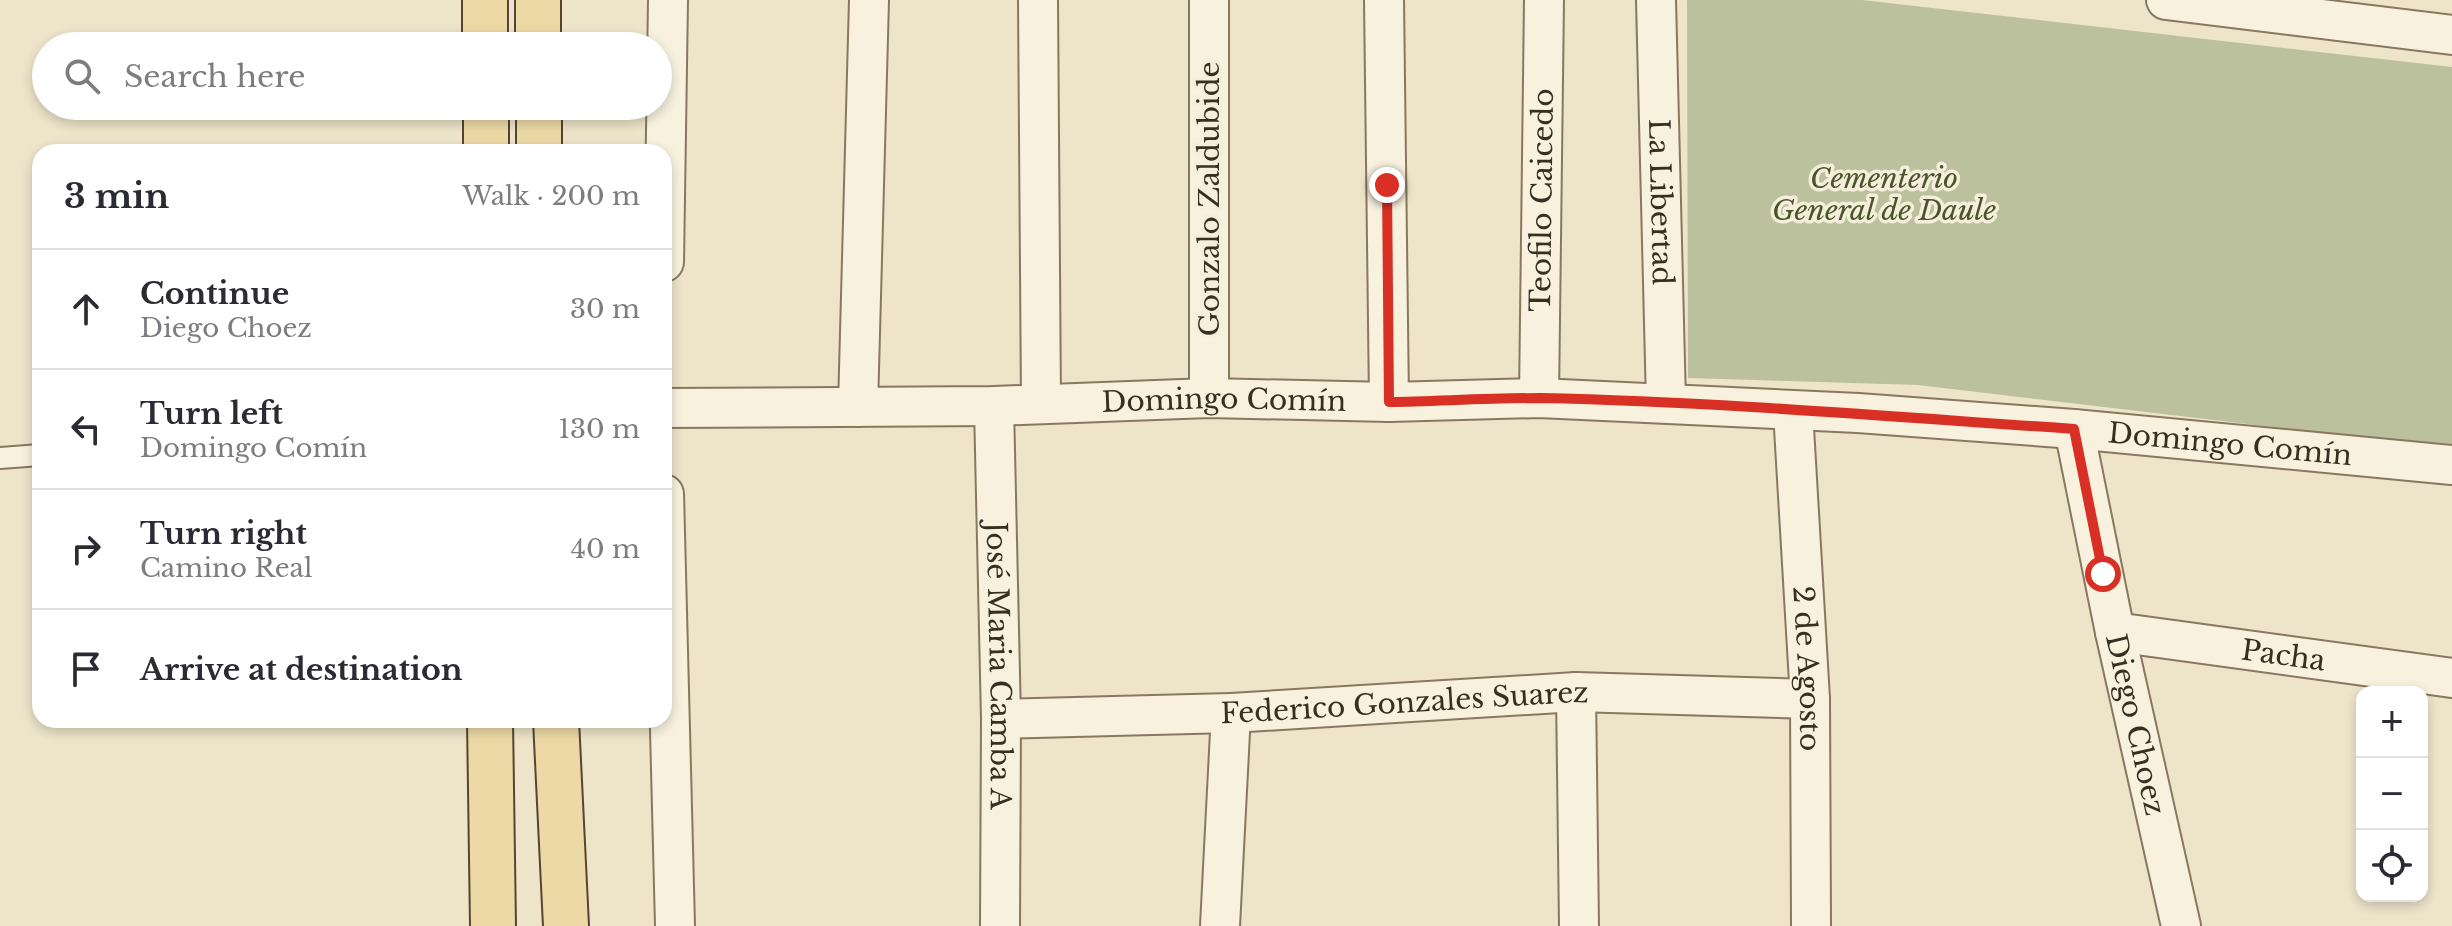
<!DOCTYPE html>
<html lang="en">
<head>
<meta charset="utf-8">
<style>
  body { margin:0; font-family:"Libre Baskerville",serif; background:#f7f7f7; color:#2b2b33 }
  .controls { position:absolute; right:24px; bottom:24px; display:grid; overflow:hidden; border-radius:16px; box-shadow:0 4px 12px #0003 }
  .controls button { width:72px; height:72px; display:grid; place-items:center; padding:0; border:0; border-bottom:2px solid #e1e1e2; background:#fff; color:#2b2b33; font:40px sans-serif }
  .stop { position:absolute; width:24px; height:24px; margin:-18px; border:6px solid #d93025; border-radius:50%; background:#fff }
  .stop.end { background:#d93025; border-color:#fff; box-shadow:0 2px 8px #0008 }
  .list { margin:0; padding:0; list-style:none }
  h2 { display:flex; justify-content:space-between; align-items:center; height:104px; margin:0; padding:0 32px; font-size:34px }
  h2 small { font-size:26px; font-weight:400; color:#7c7c81 }
  .list li { display:grid; grid-template-columns:52px 1fr auto; gap:24px; align-items:center; box-sizing:border-box; height:120px; padding:0 32px; border-top:2px solid #e1e1e2 }
  .list b { display:block; font-size:30px; white-space:nowrap }
  .list p { margin:0; font-size:26px; white-space:nowrap; color:#7c7c81 }
  .list em { font-size:26px; font-style:normal; color:#7c7c81 }
  .icon { flex:none; width:44px; height:44px; fill:none; stroke:currentColor; stroke-width:2; stroke-linecap:round; stroke-linejoin:round }
  .map { position:relative; flex:none; width:2452px; height:926px; overflow:hidden }
  .search { position:absolute; background:#fff; box-shadow:0 4px 12px #0003; left:32px; top:32px; width:640px; height:88px; display:flex; align-items:center; gap:20px; box-sizing:border-box; padding:0 28px; border-radius:44px; color:#7c7c81; font-size:30px }
  .panel { position:absolute; background:#fff; box-shadow:0 4px 12px #0003; left:32px; top:144px; width:640px; height:584px; border-radius:24px }
  .map>svg:first-child { display:block }
  .cemetery { fill:#bbc09d }
  .lines { fill:none; stroke-linecap:round; stroke-linejoin:round }
  .lane-casing { stroke:#897760; stroke-width:24 }
  .street-casing { stroke:#897760; stroke-width:42 }
  .primary-casing { stroke:#574533; stroke-width:48 }
  .lane { stroke:#f7f1de; stroke-width:20 }
  .street { stroke:#f7f1de; stroke-width:38 }
  .primary { stroke:#ecd9a6; stroke-width:44 }
  .route { stroke:#d93025; stroke-width:10 }
  .labels { text-anchor:middle; dominant-baseline:central; stroke-width:7; stroke-linejoin:round; paint-order:stroke }
  .park-label { font-size:28px; font-style:italic; fill:#49552a; stroke:#f4eeda }
  .street-label { font-size:28px; fill:#3a2e22; stroke:#f4eeda }
</style>
</head>
<body>
<div class="map">
<svg width="2452" height="926" viewBox="0 0 2452 926">
  <rect width="100%" height="100%" fill="#ede4ca"/>
  <path class="cemetery" d="M1687,0H1862L2452,67V448L1918,385L1688,378Z"/>
  <g class="lines">
    <g class="lane-casing">
      <path id="lane" d="M0,458L40,455"/>
    </g>
    <g class="street-casing">
      <g id="street">
        <path d="M1038,0L1041,404"/>
        <path d="M1384,0L1389,402"/>
        <path id="s1" d="M1656,0L1666,403"/>
        <path d="M2166,0L2452,35"/>
        <path d="M664,262L668,0"/>
        <path d="M1209,398V0"/>
        <path id="s2" d="M1539,398L1544,0"/>
        <path id="s3" d="M994,406L1001,719L1000,926"/>
        <path d="M858,407L869,0"/>
        <path id="s4" d="M664,408L994,406L1209,398L1389,402L1539,398L1858,413L2074,429L2452,465"/>
        <path id="s5" d="M1793,411L1810,699L1811,926"/>
        <path id="s6" d="M2074,429L2115,632L2181,926"/>
        <path d="M664,494L675,926"/>
        <path id="s7" d="M2115,632L2452,678"/>
        <path d="M1576,692L1579,926"/>
        <path id="s8" d="M1001,719L1231,713L1576,692L1810,699"/>
        <path d="M1220,926L1231,713"/>
      </g>
    </g>
    <g class="primary-casing">
      <path id="primary" d="M485,0V46
        M538,0V46
        M486,106V152
        M539,106V152
        M490,720L493,926
        M556,720L566,926"/>
    </g>
    <use href="#lane" class="lane"/>
    <use href="#street" class="street"/>
    <use href="#primary" class="primary"/>
  </g>
  <g class="lines">
    <path class="route" d="M1387,185L1389,402C1440,401 1491,398 1541,398C1719,402 1897,417 2074,429L2103,574"/>
  </g>
  <g class="labels">
    <g class="park-label">
      <text x="1884" y="178">Cementerio<tspan x="1884" dy="32">General de Daule</tspan></text>
    </g>
    <g class="street-label">
      <text transform="translate(1209 199) rotate(-90)">Gonzalo Zaldubide</text>
      <text stroke="none"><textPath href="#s2" startOffset="198">Teofilo Caicedo</textPath></text>
      <text stroke="none"><textPath href="#s1" startOffset="202">La Libertad</textPath></text>
      <text stroke="none"><textPath href="#s4" startOffset="560">Domingo Comín</textPath></text>
      <text stroke="none"><textPath href="#s4" startOffset="1568">Domingo Comín</textPath></text>
      <text stroke="none"><textPath href="#s7" startOffset="170">Pacha</textPath></text>
      <text stroke="none"><textPath href="#s3" startOffset="260">José Maria Camba A</textPath></text>
      <text stroke="none"><textPath href="#s5" startOffset="258">2 de Agosto</textPath></text>
      <text stroke="none"><textPath href="#s8" startOffset="404">Federico Gonzales Suarez</textPath></text>
      <text stroke="none"><textPath href="#s6" startOffset="302">Diego Choez</textPath></text>
    </g>
  </g>
</svg>
<div class="controls">
<button>+</button>
<button>−</button>
<button><svg class="icon" aria-label="locate" viewBox="0 0 24 24"><circle cx="12" cy="12" r="6"/><path d="M12 2v4M12 18v4M2 12h4M18 12h4"/></svg></button>
</div>
<div class="stop" style="left:2103px;top:574px"></div>
<div class="stop end" style="left:1387px;top:185px"></div>
<div class="search"><svg class="icon" aria-label="search" viewBox="0 0 24 24"><circle cx="10" cy="10" r="6"/><path d="M15 15l6 6"/></svg>Search here</div>
<section class="panel">
<h2>3 min<small>Walk · 200 m</small></h2>
<ul class="list">
<li><svg class="icon" aria-label="ahead" viewBox="0 0 24 24"><path d="M12 20V5M6 11l6-6 6 6"/></svg><div><b>Continue</b><p>Diego Choez</p></div><em>30 m</em></li>
<li><svg class="icon" aria-label="left" viewBox="0 0 24 24"><path d="M17 20v-9H6M10 6l-5 5 5 5"/></svg><div><b>Turn left</b><p>Domingo Comín</p></div><em>130 m</em></li>
<li><svg class="icon" aria-label="right" viewBox="0 0 24 24"><path d="M7 20v-9h11M14 6l5 5-5 5"/></svg><div><b>Turn right</b><p>Camino Real</p></div><em>40 m</em></li>
<li><svg class="icon" aria-label="arrive" viewBox="0 0 24 24"><path d="M6 21V4h12l-3 4 3 4H6"/></svg><div><b>Arrive at destination</b></div></li>
</ul>
</section>
</div>
</body>
</html>
